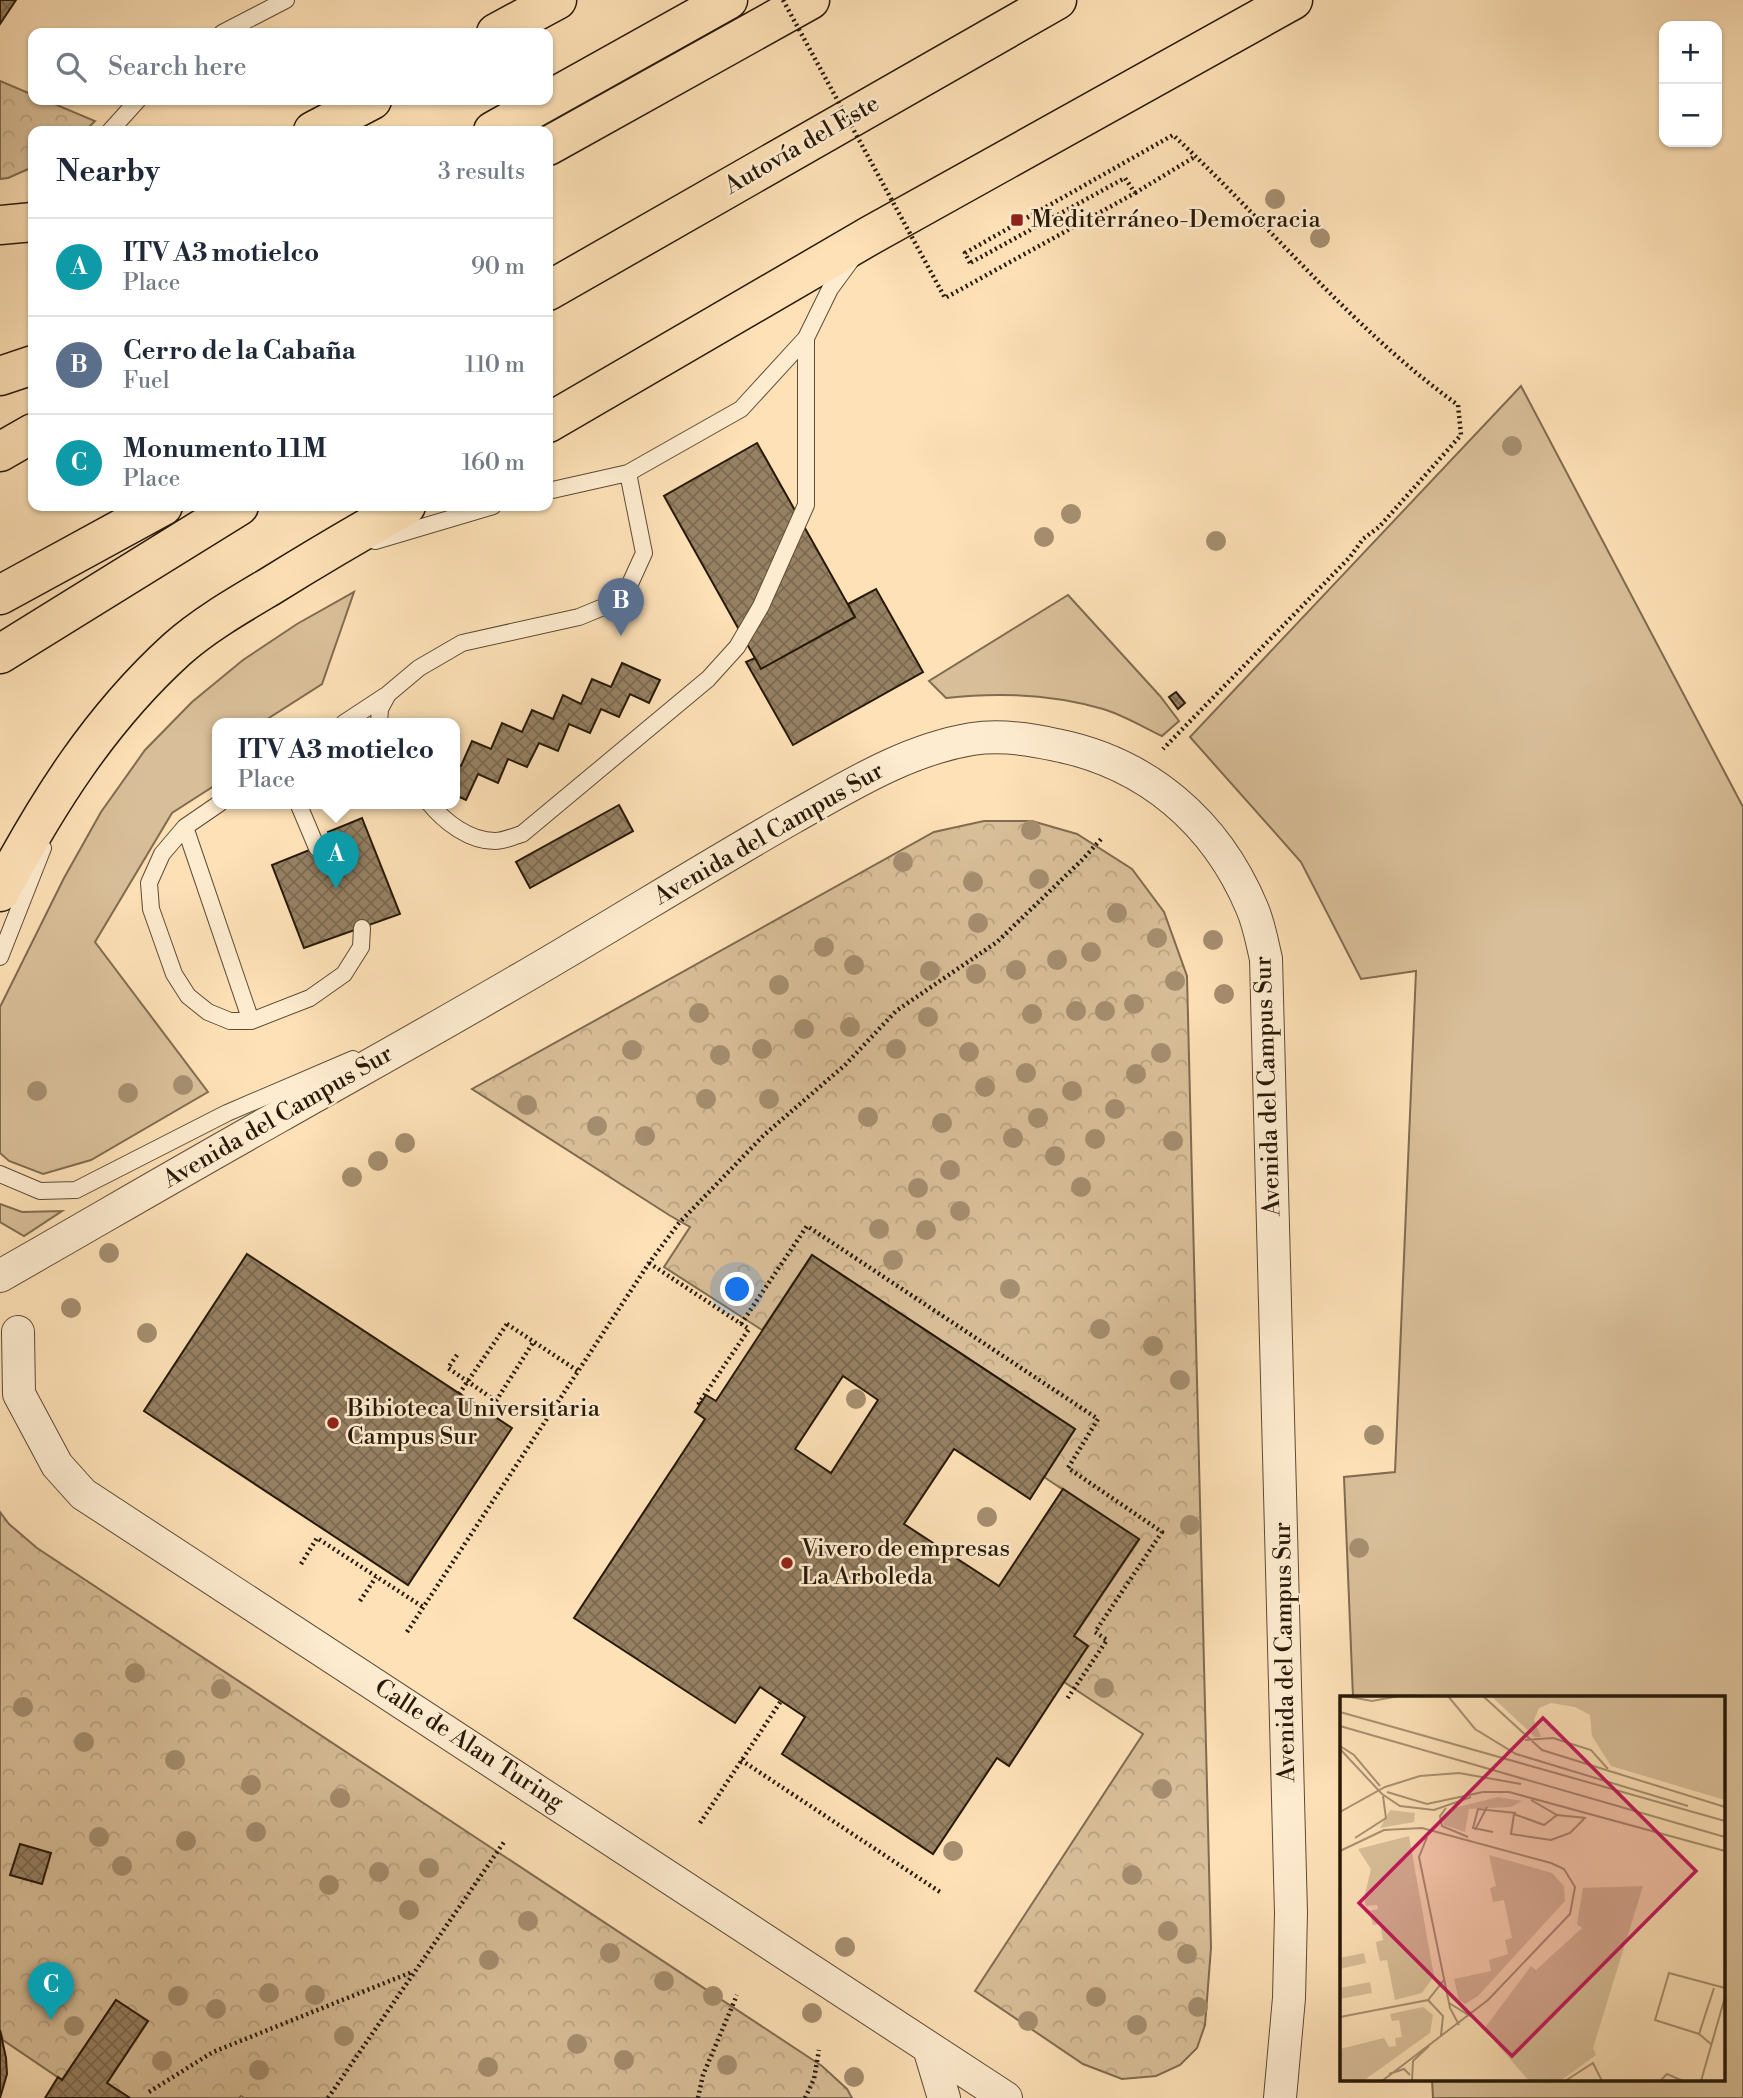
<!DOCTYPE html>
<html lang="en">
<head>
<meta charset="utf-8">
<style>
  body { margin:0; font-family:"Libre Bodoni",serif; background:#f2f2f3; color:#1f2937 }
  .controls { position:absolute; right:21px; top:21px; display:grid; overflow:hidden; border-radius:14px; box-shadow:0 2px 5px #0004 }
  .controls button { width:63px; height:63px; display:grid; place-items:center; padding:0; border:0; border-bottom:2px solid #e0e1e3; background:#fff; color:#1f2937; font:35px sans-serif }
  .you { position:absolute; left:738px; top:1290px; width:24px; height:24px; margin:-18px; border:5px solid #fff; border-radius:50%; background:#1a73e8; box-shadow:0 0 0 10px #1a73e833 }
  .badge { display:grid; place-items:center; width:46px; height:46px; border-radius:50%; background:#1a73e8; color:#fff; font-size:23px; font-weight:700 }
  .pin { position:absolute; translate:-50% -58px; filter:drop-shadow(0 2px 4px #0008) }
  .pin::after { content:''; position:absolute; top:37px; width:24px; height:21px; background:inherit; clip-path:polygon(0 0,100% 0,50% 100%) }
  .popup { position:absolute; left:212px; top:718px; width:248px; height:91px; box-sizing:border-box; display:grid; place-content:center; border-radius:14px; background:#fff; filter:drop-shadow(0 2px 5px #0005); font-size:23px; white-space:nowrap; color:#747a83 }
  .popup b { font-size:26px; color:#1f2937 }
  .popup::after { content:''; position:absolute; left:50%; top:100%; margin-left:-14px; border:14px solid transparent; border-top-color:#fff }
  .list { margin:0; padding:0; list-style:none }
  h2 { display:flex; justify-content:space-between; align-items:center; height:91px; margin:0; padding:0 28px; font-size:30px }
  h2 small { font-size:23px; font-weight:400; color:#747a83 }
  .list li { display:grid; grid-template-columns:46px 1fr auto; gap:21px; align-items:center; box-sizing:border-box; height:98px; padding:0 28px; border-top:2px solid #e0e1e3 }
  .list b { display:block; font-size:26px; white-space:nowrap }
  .list p { margin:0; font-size:23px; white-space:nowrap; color:#747a83 }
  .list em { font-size:23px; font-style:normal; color:#747a83 }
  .icon { flex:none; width:38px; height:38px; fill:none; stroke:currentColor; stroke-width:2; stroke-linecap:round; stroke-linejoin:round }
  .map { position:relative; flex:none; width:1743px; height:2098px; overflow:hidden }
  .search { position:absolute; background:#fff; box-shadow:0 2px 5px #0004; left:28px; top:28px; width:525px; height:77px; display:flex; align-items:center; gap:18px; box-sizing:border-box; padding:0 24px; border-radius:14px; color:#747a83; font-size:26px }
  .panel { position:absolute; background:#fff; box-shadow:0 2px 5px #0004; left:28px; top:126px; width:525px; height:385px; border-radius:14px }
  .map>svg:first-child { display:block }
  .grass { fill:#d9bf99; stroke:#806c50; stroke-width:2 }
  .park { fill:url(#park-crowns); stroke:#806c50; stroke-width:2 }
  .building { fill:url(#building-cross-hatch); stroke:#271908; stroke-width:2; fill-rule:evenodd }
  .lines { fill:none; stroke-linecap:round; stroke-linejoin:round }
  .service-casing { stroke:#5d4b34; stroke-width:18 }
  .minor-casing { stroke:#5d4b34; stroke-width:34 }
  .motorway-casing { stroke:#271908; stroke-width:41 }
  .path { stroke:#271908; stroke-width:4.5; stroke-dasharray:2 3.5; stroke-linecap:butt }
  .service { stroke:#feecd0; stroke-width:16 }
  .minor { stroke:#feecd0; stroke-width:32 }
  .motorway { stroke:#fee1b7; stroke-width:38 }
  .path-bridge { stroke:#271908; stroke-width:4.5; stroke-dasharray:2 3.5; stroke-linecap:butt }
  .tree { fill:#a58e6f }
  .poi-dot { fill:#8f2418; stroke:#feecd0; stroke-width:2.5 }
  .labels { text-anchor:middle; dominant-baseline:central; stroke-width:5; stroke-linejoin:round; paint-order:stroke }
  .street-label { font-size:24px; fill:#271908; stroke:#feecd0 }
  .poi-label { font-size:24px; fill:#271908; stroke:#feecd0; text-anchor:start }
  .inset-road { fill:none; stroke:#a89171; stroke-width:2 }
  .view { fill:#c2185b; fill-opacity:0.15; stroke:#c2185b; stroke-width:3.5 }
  .inset-edge { fill:none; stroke:#271908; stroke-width:3.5 }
</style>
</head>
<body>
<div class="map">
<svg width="1743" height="2098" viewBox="0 0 1743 2098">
  <defs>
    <pattern id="park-crowns" width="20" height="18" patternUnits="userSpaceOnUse" patternTransform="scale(1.75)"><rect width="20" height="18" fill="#d9bf99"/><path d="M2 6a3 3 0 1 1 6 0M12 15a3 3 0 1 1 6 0" fill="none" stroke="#baa482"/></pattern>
    <pattern id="building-cross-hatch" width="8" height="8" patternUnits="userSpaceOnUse" patternTransform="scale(1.75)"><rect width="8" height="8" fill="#978163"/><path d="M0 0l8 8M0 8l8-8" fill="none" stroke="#7b6950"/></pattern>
  </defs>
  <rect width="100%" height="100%" fill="#fee1b7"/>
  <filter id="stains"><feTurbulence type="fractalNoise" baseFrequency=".00286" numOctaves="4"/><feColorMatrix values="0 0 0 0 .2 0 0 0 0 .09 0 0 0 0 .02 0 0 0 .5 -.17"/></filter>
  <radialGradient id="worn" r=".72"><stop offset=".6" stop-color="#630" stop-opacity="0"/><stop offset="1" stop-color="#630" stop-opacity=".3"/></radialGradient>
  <path class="grass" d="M1521,386L1743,807V2098H1433L1432,2079H1724V1697H1353L1344,1477L1395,1472L1416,971L1361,979L1301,862L1190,737Z
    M354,592L322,684L261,723H217V784L172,813L95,942L208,1092L91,1160L43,1174L9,1161L0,1153V1007L64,878L101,812L145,750L192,702L243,660L297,624Z
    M1068,595L1160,696L1179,721L1162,736C1143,727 1123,715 1103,709C1051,694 999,692 946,698L929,681Z
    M0,1204L22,1212L62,1211L24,1236L0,1222Z"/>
  <path class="park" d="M0,81L33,95V100H45L95,121L85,131H33V167L8,178L0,179Z
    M984,821H1032L1077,834L1132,869L1164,912L1187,976L1211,1948L1205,2025L1197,2048L1180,2065L1156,2076L1122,2079L1083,2064L975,1991L1143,1734L1064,1682L1088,1646L1074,1636L1139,1540L1044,1477L1075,1429L812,1255L762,1330L664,1267L690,1227L669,1215L472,1089L934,832Z
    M0,1512L9,1524L37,1548L822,2066L847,2089L852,2098H244L241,2096L239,2098H130L107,2083L148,2021L116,2000L62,2080L3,2040L0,2030Z"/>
  <path class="building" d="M0,0H16L0,24Z
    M757,443L855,617L761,669L664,496Z
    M876,589L923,672L793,745L746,662L755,658L761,669L855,617L848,604Z
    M622,663L660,680L649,703L630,694L619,717L601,709L590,733L569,724L558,751L539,743L527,767L508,759L498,783L478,774L466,800L455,795V763L461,766L472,741L491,749L502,723L522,732L532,710L553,719L563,695L581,704L592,679L611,687Z
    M1176,692L1185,703L1178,709L1169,697Z
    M619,805L633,831L530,888L516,862Z
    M362,818L400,914L304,948L272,865L332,841L328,832Z
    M247,1254L512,1428L408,1585L144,1411Z
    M812,1255L1075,1429L1030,1499L954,1449L904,1524L999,1586L1063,1489L1139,1539L1074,1636L1088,1646L1064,1682L1009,1766L997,1758L933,1854L782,1754L805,1717L760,1687L735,1723L574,1618L705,1419L695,1412L706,1395L716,1401ZM843,1376L878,1400L831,1473L795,1449Z
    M20,1844L51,1853L42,1884L10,1875Z
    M116,2000L148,2021L107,2083L130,2098H45L58,2077L62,2080Z
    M0,2030L6,2058L7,2074L0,2098Z"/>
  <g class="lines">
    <g class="service-casing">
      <path id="service" d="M222,33L286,0
        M110,131L138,100
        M548,491L628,473L741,409L806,338L830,289L852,259
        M375,541L493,506
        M344,723L385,696
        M379,723L380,709L388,694L419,668L462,643L579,617L613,603L629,586L644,553L628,473
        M220,803L185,827L162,854L149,883L151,909L174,974L188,996L208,1012L230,1021H251L310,998L344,974L361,947L362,928
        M298,803L317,848
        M429,803C445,822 469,841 495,841C504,841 514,836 522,834L708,679L737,647L761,606L806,505V338
        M185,827L251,1021
        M0,957L43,848
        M0,1174L40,1191L76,1190L227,1113L353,1059"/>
    </g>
    <g class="minor-casing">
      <path id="minor" d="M0,1276C93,1223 185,1169 278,1117C373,1063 469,1010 563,954C639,909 715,862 792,818C849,786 906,750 972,739C999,735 1030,739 1056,745C1147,763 1216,822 1252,908C1259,924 1262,942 1266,959L1291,1913L1289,1998L1280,2098
        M18,1332L19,1394L57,1465L83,1494L1006,2098
        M929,2048L944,2098"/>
    </g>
    <g class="motorway-casing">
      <path id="motorway" d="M496,33L557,0
        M313,131L372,100
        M493,131L728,0
        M548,146L810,0
        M0,225L33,222
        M548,291L1057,0
        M0,376L33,365
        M548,423L871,235L1293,0
        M0,452L33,433
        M0,595L163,506
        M0,654L239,506
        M0,892C48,802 100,719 177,649C204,625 237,606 269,587C314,559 360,532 406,506"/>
    </g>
    <path class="path" d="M1135,193L1196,156
      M970,263L965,253L1173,135C1269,224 1351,328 1458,405L1461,435L1379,527L1363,539L1350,557L1163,749
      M649,1263L749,1329L699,1403L701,1404
      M507,1324L578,1371
      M741,1324L807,1226L1098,1419L1068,1468L1162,1532L1095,1632L1107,1640L1067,1699
      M457,1355L448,1368L496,1401L488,1412
      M496,1401L534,1341
      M301,1564L317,1538L423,1607
      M360,1601L376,1577
      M407,1632L649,1263L679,1223L764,1135L845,1065L896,1011L997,942L1083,859L1102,838
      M741,1760L940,1892
      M700,1823L781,1701
      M149,2092L213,2052L412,1972
      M328,2098L504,1842
      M698,2098L703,2075L737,1995
      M805,2098L814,2079L819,2050"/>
    <use href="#service" class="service"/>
    <use href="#minor" class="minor"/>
    <use href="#motorway" class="motorway"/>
    <path class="path-bridge" d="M783,0L945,298L1135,193L1125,178L970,263
      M459,1394L507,1324"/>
  </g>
  <g class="tree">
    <circle cx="1275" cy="199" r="10"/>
    <circle cx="1320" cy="238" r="10"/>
    <circle cx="1512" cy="446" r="10"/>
    <circle cx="1071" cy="514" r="10"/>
    <circle cx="1044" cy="537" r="10"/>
    <circle cx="1216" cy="541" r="10"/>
    <circle cx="1031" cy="830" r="10"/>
    <circle cx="903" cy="862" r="10"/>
    <circle cx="1039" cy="879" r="10"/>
    <circle cx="973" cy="882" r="10"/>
    <circle cx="1117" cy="913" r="10"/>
    <circle cx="978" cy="923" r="10"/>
    <circle cx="1157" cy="938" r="10"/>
    <circle cx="1213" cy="940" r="10"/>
    <circle cx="824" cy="947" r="10"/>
    <circle cx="1091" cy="952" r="10"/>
    <circle cx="1057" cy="960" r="10"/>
    <circle cx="854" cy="965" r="10"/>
    <circle cx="1016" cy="970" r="10"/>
    <circle cx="930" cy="971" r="10"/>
    <circle cx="976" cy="974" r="10"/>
    <circle cx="1175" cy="981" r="10"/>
    <circle cx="779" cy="985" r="10"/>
    <circle cx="1224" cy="994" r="10"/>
    <circle cx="1134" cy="1004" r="10"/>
    <circle cx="1076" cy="1011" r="10"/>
    <circle cx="1105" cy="1011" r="10"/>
    <circle cx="699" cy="1013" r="10"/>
    <circle cx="1032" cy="1014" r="10"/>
    <circle cx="928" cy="1017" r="10"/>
    <circle cx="850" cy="1027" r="10"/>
    <circle cx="804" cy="1029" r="10"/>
    <circle cx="762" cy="1049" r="10"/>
    <circle cx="896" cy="1049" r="10"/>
    <circle cx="632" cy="1050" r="10"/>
    <circle cx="969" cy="1052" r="10"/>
    <circle cx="1161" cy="1053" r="10"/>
    <circle cx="720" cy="1055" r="10"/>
    <circle cx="1026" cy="1073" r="10"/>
    <circle cx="1136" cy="1074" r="10"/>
    <circle cx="183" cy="1085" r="10"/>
    <circle cx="985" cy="1087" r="10"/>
    <circle cx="37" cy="1091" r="10"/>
    <circle cx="1072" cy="1091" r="10"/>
    <circle cx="128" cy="1093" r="10"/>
    <circle cx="706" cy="1099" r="10"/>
    <circle cx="769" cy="1099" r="10"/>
    <circle cx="527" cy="1105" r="10"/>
    <circle cx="1115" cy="1109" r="10"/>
    <circle cx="868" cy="1117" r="10"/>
    <circle cx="1038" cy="1118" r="10"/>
    <circle cx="942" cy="1123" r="10"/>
    <circle cx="597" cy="1126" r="10"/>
    <circle cx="645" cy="1136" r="10"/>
    <circle cx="1013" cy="1138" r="10"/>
    <circle cx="1095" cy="1139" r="10"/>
    <circle cx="1173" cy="1141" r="10"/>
    <circle cx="405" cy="1143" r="10"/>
    <circle cx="1055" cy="1156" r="10"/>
    <circle cx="378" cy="1161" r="10"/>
    <circle cx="950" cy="1170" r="10"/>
    <circle cx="352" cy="1177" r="10"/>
    <circle cx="1081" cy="1187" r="10"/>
    <circle cx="918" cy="1188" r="10"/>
    <circle cx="960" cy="1211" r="10"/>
    <circle cx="879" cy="1229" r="10"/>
    <circle cx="926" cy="1230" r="10"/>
    <circle cx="109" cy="1253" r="10"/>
    <circle cx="893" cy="1260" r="10"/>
    <circle cx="1010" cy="1289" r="10"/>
    <circle cx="71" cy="1308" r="10"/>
    <circle cx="1100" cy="1329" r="10"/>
    <circle cx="147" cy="1333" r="10"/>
    <circle cx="1153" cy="1346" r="10"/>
    <circle cx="1180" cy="1380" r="10"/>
    <circle cx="856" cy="1399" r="10"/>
    <circle cx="1374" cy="1435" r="10"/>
    <circle cx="987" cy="1517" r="10"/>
    <circle cx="1190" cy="1525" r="10"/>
    <circle cx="1359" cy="1548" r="10"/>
    <circle cx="135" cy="1673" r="10"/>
    <circle cx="1104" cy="1688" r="10"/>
    <circle cx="221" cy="1689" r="10"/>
    <circle cx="23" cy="1707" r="10"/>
    <circle cx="84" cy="1742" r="10"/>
    <circle cx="175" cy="1760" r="10"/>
    <circle cx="251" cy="1785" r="10"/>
    <circle cx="1162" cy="1789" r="10"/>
    <circle cx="340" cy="1798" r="10"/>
    <circle cx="256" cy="1832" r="10"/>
    <circle cx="99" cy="1837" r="10"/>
    <circle cx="186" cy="1841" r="10"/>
    <circle cx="953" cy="1851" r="10"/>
    <circle cx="122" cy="1866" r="10"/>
    <circle cx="429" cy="1868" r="10"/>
    <circle cx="379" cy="1872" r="10"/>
    <circle cx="1132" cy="1875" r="10"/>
    <circle cx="329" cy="1885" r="10"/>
    <circle cx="409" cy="1910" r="10"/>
    <circle cx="528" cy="1921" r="10"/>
    <circle cx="1168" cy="1931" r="10"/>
    <circle cx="845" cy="1947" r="10"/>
    <circle cx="610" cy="1953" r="10"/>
    <circle cx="1187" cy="1954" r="10"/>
    <circle cx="489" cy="1960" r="10"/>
    <circle cx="664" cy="1981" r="10"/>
    <circle cx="269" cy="1993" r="10"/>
    <circle cx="315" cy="1995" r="10"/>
    <circle cx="178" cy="1996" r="10"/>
    <circle cx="713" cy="1996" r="10"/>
    <circle cx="1096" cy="1997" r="10"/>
    <circle cx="1198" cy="2007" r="10"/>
    <circle cx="216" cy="2009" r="10"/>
    <circle cx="812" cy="2013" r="10"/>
    <circle cx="1028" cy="2021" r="10"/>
    <circle cx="1137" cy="2025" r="10"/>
    <circle cx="74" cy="2026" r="10"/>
    <circle cx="344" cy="2036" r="10"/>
    <circle cx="577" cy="2044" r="10"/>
    <circle cx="624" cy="2060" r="10"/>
    <circle cx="162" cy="2061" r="10"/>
    <circle cx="727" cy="2065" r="10"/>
    <circle cx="488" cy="2067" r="10"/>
    <circle cx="259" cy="2070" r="10"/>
    <circle cx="854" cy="2077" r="10"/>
  </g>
  <g class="poi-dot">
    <rect x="1010" y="213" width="14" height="14" rx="3.5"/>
    <circle cx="333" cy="1423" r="7"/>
    <circle cx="787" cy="1563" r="7"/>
  </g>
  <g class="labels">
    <g class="street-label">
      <text transform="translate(802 145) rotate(-30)">Autovía del Este</text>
      <text transform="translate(769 834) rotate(-30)">Avenida del Campus Sur</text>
      <text transform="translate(1268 1086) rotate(-92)">Avenida del Campus Sur</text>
      <text transform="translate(278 1117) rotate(-30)">Avenida del Campus Sur</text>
      <text transform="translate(1285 1652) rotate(-91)">Avenida del Campus Sur</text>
      <text transform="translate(469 1745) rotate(33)">Calle de Alan Turing</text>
    </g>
    <g class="poi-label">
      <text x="1031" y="220">Mediterráneo-Democracia</text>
      <text x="347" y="1409">Bibioteca Universitaria<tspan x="347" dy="28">Campus Sur</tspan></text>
      <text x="801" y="1549">Vivero de empresas<tspan x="801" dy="28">La Arboleda</tspan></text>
    </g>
  </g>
  <g transform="translate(1340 1696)">
    <rect width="385" height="385" fill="#fee1b7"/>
    <path d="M158,101L182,105L171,111L129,113L125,136L104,129L102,120L110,113ZM50,114L75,117L74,126L40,132ZM303,190L253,352L256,359L220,385H189L144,333L191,270L196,274L242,232L237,228L243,192Z" fill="#d9bf99"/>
    <path d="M151,0H385V104L271,70L252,40L250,19L235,11L211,7L199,12L194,24L201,41H195ZM69,140L94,280L82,297L55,304L47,264L40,265L37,253L36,246L43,244L40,228L33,229L29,215L38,213L37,209L26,210L24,202L31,173L18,153ZM149,159L212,177L224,190L225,205L138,300L125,308L119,304L114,283L151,275L149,264L168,258L165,244L172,242L164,204L153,206L150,192L156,190ZM24,257L26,267L0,273V262ZM30,286L32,297L0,303V292ZM83,311L93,319L90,337L23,385H0V353L44,342L49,351L56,350L55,342L62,341L59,324L52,325L50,318Z" fill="#d9bf99"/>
    <path class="inset-road" d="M5,0L32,5L59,0M108,0L135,33L176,58L348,110M143,0L202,54L385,111M0,16L385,125M0,30L385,141M185,44L213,42L251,54L268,73M0,50L14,59L40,90M0,53L42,98L60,110L94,114L131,101M47,96L87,108L143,96H169L385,155M191,104L217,119L246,122M106,112L100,120L102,130L128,141M0,116L45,91L80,80L119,77L181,88M217,119L204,129L174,118L171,138L211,144L230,137L244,123M135,134L147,111M153,136L133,132L138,113L176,117M87,141L79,161L110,312L119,329M15,142L46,122L43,100M0,155L44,134L82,132L211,167L224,173L235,191L230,218L148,304L42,385M88,304L103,320L101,339M109,307L130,320M0,321L88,304L104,284M359,338L374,292M372,349L359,338L315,324L329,277L385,292M49,378L64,373L70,379M72,385L73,365L89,350M225,385L253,367L262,385M320,385L327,378L343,385M361,385L385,301"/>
    <path class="view" d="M203,22L356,175L172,360L19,207Z"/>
    <rect width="385" height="385" class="inset-edge"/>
  </g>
  <rect width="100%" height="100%" filter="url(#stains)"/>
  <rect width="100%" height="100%" fill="url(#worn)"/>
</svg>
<div class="controls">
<button>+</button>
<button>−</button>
</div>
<div class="you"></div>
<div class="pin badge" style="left:336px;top:889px;background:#0f9aa8">A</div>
<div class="popup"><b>ITV A3 motielco</b>Place</div>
<div class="pin badge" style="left:621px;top:636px;background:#5c6f8a">B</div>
<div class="pin badge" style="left:51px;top:2020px;background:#0f9aa8">C</div>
<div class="search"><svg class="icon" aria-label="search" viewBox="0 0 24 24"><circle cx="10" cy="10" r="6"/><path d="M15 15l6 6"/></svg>Search here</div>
<section class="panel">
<h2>Nearby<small>3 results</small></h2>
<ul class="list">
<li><span class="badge" style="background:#0f9aa8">A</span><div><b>ITV A3 motielco</b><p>Place</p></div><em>90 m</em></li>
<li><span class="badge" style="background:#5c6f8a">B</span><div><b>Cerro de la Cabaña</b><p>Fuel</p></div><em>110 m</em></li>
<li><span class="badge" style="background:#0f9aa8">C</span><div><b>Monumento 11M</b><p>Place</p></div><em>160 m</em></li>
</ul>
</section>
</div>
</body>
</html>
